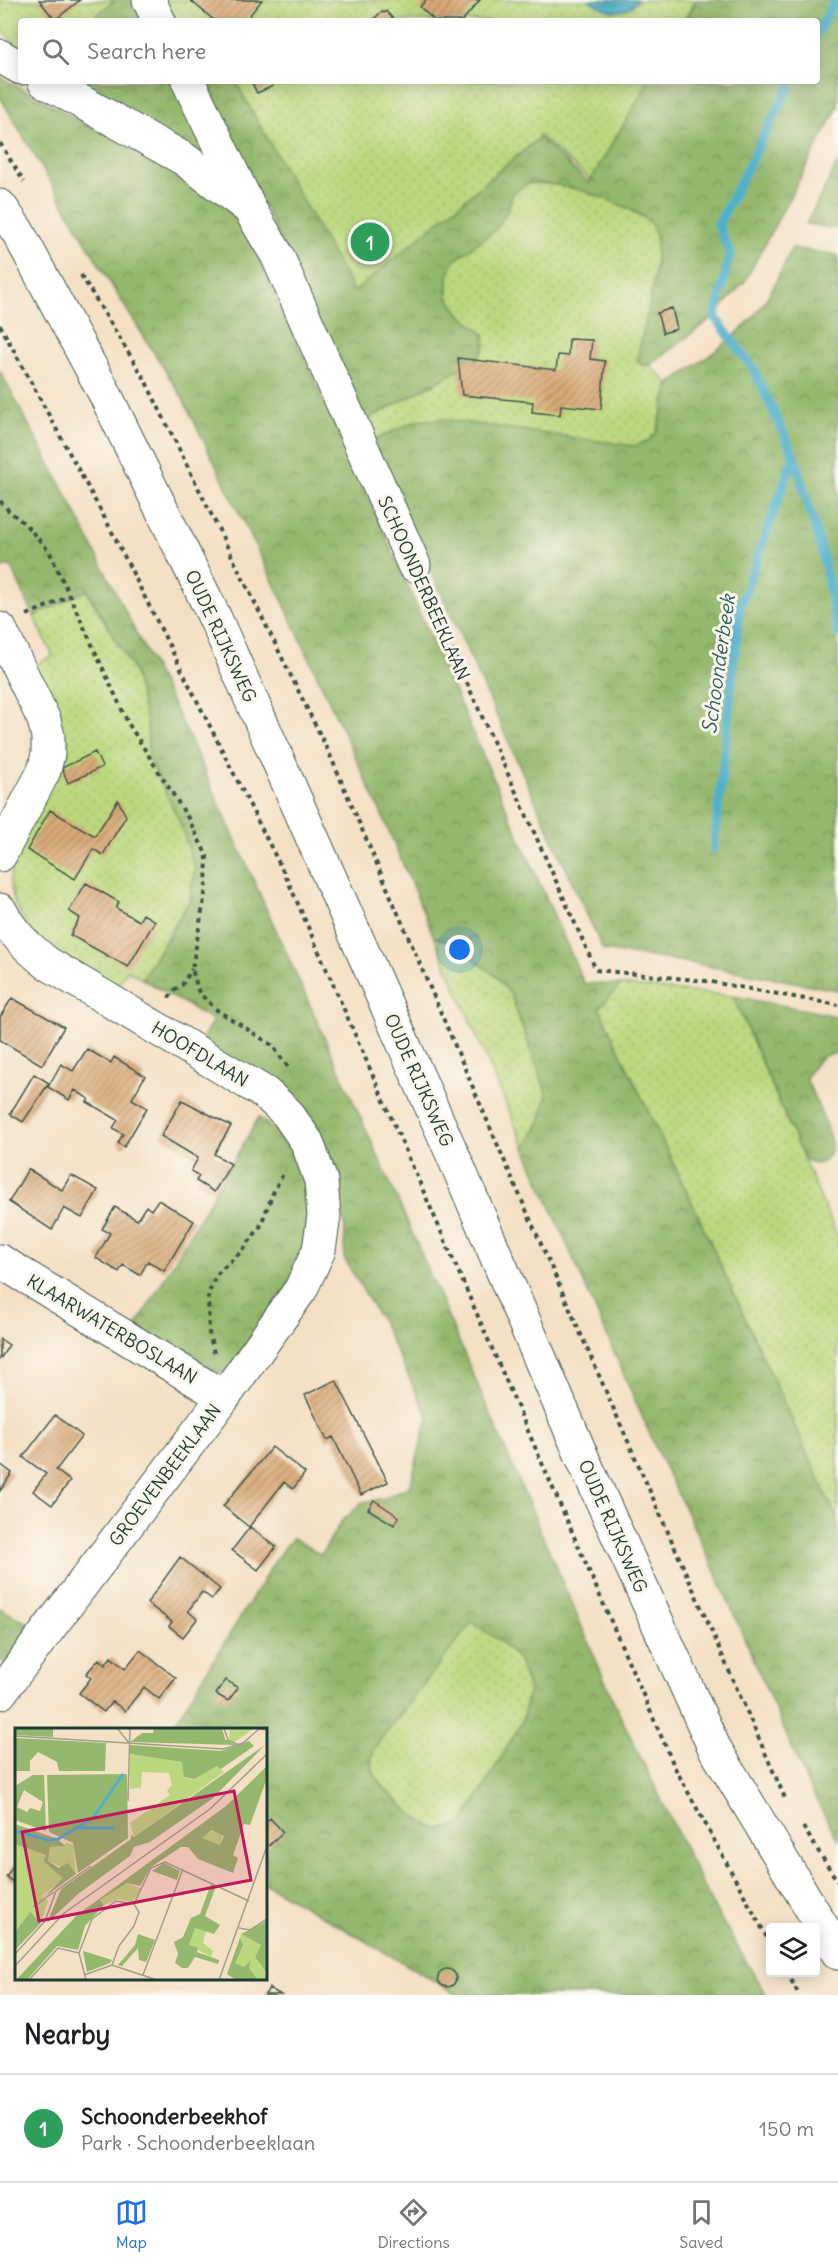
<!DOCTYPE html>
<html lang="en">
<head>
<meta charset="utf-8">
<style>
  body { margin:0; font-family:Delius,sans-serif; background:#f6f6f6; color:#202124 }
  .controls { position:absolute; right:18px; bottom:18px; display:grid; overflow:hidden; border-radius:6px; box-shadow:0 3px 15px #0003 }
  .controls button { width:54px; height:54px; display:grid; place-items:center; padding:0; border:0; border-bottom:2px solid #e0e0e0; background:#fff; color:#202124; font:30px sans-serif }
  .you { position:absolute; left:460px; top:950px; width:21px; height:21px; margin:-15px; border:4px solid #fff; border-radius:50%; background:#1a73e8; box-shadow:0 0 0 9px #1a73e833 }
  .badge { display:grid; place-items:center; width:39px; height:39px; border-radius:50%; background:#1a73e8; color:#fff; font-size:20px; font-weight:700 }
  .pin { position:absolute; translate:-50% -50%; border:3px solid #fff; box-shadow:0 2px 6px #0006 }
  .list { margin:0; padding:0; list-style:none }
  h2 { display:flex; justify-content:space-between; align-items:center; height:78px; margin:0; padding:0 24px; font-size:26px }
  h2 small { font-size:20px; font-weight:400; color:#757577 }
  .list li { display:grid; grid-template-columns:39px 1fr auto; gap:18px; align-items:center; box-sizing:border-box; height:108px; padding:0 24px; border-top:2px solid #e0e0e0 }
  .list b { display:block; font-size:22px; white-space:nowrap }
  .list p { margin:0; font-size:20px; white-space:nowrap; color:#757577 }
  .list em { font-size:20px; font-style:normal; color:#757577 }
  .icon { flex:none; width:33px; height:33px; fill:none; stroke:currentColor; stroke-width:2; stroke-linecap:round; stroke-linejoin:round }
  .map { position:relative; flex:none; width:838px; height:1995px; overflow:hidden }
  .search { position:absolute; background:#fff; box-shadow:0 3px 15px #0003; left:18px; right:18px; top:18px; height:66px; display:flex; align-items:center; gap:15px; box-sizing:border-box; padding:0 21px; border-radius:6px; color:#757577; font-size:22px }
  .sheet { height:186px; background:#fff }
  nav { display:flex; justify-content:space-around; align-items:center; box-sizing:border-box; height:84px; border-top:2px solid #e0e0e0; background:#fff; font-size:16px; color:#757577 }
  nav a { display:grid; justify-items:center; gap:3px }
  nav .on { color:#1a73e8 }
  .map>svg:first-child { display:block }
  .grass { fill:url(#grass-dots); stroke:#6d8a59; stroke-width:1.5 }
  .forest { fill:url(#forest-crowns); stroke:#5a7a50; stroke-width:1.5; fill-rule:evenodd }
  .water { fill:url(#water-rules); stroke:#367680; stroke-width:1.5 }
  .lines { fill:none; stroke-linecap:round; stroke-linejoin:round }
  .stream { stroke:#4db0cc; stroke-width:9 }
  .building { fill:url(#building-hatch) }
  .minor-casing { stroke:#3f554a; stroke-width:35 }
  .major-casing { stroke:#3f554a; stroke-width:35 }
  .path { stroke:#3f554a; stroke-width:4; stroke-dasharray:4.5 4.5; stroke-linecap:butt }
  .minor { stroke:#fff; stroke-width:33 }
  .major { stroke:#fff; stroke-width:33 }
  .labels { text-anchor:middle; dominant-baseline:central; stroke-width:6; stroke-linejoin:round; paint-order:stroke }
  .street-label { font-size:18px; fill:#1f3d34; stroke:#fbf7ec }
  .water-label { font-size:20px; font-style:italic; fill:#2d6062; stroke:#fbf7ec }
  .inset-river { fill:none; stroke:#4db0cc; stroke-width:3 }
  .inset-road { fill:none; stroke:#9f9f8a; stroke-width:1.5 }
  .view { fill:#c2185b; fill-opacity:0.15; stroke:#c2185b; stroke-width:3 }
  .inset-edge { fill:none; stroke:#1f3d34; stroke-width:3 }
</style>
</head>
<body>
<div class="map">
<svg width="838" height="1995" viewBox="0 0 838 1995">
  <defs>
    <pattern id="grass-dots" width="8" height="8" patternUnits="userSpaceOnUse" patternTransform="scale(1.5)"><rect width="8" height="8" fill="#bbd87e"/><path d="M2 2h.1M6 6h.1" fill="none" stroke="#a0ba6e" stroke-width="1.8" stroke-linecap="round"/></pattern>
    <pattern id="forest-crowns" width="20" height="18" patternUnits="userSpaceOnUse" patternTransform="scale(1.5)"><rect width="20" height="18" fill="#94b86d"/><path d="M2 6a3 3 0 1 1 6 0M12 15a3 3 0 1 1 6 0" fill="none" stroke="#78975a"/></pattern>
    <pattern id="water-rules" width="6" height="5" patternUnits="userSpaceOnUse" patternTransform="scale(1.5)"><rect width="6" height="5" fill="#4db0cc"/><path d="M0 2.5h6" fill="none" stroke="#3f90a6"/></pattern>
    <pattern id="building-hatch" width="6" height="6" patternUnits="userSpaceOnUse" patternTransform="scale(1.5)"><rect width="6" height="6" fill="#daab79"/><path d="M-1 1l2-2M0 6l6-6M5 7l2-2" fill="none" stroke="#b08c64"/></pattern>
  </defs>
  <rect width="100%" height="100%" fill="#fbf7ec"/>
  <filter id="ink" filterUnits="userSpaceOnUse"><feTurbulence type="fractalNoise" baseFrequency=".0167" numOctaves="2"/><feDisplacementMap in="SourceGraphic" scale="12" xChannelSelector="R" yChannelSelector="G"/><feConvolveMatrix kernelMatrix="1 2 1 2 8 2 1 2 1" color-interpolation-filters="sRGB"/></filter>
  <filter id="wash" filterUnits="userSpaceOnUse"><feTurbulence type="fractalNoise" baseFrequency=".008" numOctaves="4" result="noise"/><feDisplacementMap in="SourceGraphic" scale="24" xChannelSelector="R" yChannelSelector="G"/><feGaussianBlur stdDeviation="1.35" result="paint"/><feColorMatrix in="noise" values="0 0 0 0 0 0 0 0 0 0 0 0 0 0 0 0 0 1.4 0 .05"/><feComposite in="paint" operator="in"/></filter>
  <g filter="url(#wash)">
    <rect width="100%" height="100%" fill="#f4e0c4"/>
    <path class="grass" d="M1,0H695L683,21H21V51L0,28Z
      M236,81H649L593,182L538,135L539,138L481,186L352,301Z
      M528,183C544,184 563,184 578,189C596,195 647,212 654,229C663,250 645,338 642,365H650L669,384L657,432L648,441L634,446L416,421L372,441L363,422L477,360L484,334L460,314L448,297V275L454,261L497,228L508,210L512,194Z
      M86,590L134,671L147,724L149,759L180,822L195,869L190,900L142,979L127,970L115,991L35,938L14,903L10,880L14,858L56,769L30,667L53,656L34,616Z
      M434,937L452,944L475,960L497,977L511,995L547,1095L540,1122L525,1148Z
      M621,985L733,996L838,1238V1521L695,1209L598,1007Z
      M472,1621L501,1642L519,1660L529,1690L522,1722L463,1823C453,1828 442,1832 431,1827C416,1819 379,1787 373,1771C370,1764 372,1756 374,1748Z"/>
    <path class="forest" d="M115,0H140L151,21H89Z
      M697,0H838V107L745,281L712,318L650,365H642L637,360C642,331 669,242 649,221C636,208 603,199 586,192C575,188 538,180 527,184C522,186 516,191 512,194L508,210L497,228L454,261L448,275V297L460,314L484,334L485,346L477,360L363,422L207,81H235L354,292L539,138L589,183L649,81H817V21H685Z
      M0,77L201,186L233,214L257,255L361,481L584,983L621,985L599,1008L695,1209L838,1521V1840L809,1787L715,1571L658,1453L525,1148L540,1122L547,1095L511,995L497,977L475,960L452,944L434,937L382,815L284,604L182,397L112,286L0,97Z
      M68,81H180L217,164Z
      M838,162V229L806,224Z
      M792,248L838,255V990L680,961L603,950L372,441L416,421L442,419L634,446L648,441L657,432L669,384C697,364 739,337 759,310C773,291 782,269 792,248Z
      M0,371L66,494L189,737L404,1214L618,1711L712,1904L766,1995H459L266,1884V1730L171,1729L280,1553L293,1538L321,1555L341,1522L363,1502L385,1498L410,1486L428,1417L382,1322L344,1258L345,1225L335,1184L201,1041L213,1020L142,979L190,900L195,869L180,822L149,759L147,724L134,671L87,590L34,616L10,565L0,569ZM472,1622L501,1642L519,1660L529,1690L522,1722L463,1823C453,1828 442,1832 431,1827C416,1819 379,1787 373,1771C370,1764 372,1756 374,1748Z
      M733,996L838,1016V1054C822,1051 813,1066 806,1078C812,1094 834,1137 831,1151C830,1154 825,1159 823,1162L816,1164L804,1159Z
      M259,1117L277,1133L304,1170L310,1237L288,1285L228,1373L205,1369L135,1328Z
      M0,1608L34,1627L6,1664L0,1660Z"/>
    <path class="water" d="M589,0H638C623,18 606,12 589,0Z"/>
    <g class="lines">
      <path class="stream" d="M817,34L835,0
        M792,81L718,225L730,254L715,317L754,370L794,456L822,552L838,634
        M714,849L740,606L794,456"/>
    </g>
    <g id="blocks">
      <path class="building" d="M39,0H80L55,20Z
        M190,0H262L245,21H215Z
        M426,0H480L462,21H435L420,7Z
        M382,11L384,13L386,11L395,21H372Z
        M251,81H270L273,86L257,93Z
        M672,308L677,329L663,333L657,313Z
        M569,339L592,340L590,359L605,361L601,409L561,405L560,415L532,412L533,402L462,395L458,358L556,370L558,355L568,356Z
        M95,752L102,767L68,783L62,768Z
        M118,800L126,816L103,855L93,849L75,879L27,850L50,810L95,836Z
        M86,883L119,902L116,908L139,921L143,914L155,921L128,967L70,935L80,918L69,911Z
        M12,998L64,1027L42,1065L0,1040V1017Z
        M87,1049L111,1063L114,1057L145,1076L132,1099L147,1108L124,1147L118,1143L123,1134L113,1128L118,1120L87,1102L89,1099L75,1090L69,1100L48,1087L61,1064L73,1071Z
        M34,1074L49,1083L23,1122L10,1114Z
        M182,1100L231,1126L214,1154L231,1164L214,1192L196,1181L199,1176L191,1171L198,1158L161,1136Z
        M28,1169L62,1190L71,1175L98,1190L82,1218L64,1208L52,1230L9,1202Z
        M158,1200L194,1221L164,1271L148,1261L140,1275L123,1265L119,1272L96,1258L110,1233L102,1229L115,1207L137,1220L146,1206L151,1210Z
        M0,1339L9,1345L0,1359Z
        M336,1380L388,1482L361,1495L333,1437L327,1440L305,1395Z
        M55,1415L82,1436L56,1470L70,1481L52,1505L33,1491L46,1474L23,1457Z
        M272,1447L305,1473L293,1489L284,1482L249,1527L223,1506Z
        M0,1464L12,1473L0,1491Z
        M374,1500L399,1517L394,1525L368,1509Z
        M250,1527L276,1547L258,1570L232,1550Z
        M180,1557L220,1589L212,1599L202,1592L188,1611L197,1619L183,1637L169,1626L172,1622L147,1603Z
        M140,1650L176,1678L159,1699L144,1687L125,1711L112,1701L104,1712L79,1693L91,1678L86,1674L99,1659L105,1665L111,1657L125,1669Z
        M226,1680L238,1688L228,1701L216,1694Z
        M270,1818L283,1832L266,1848V1822Z
        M15,1863L16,1864V1884L6,1877Z
        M438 1978a9 9 0 1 1 18 0a9 9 0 1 1-18 0Z
        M269,1988L281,1995H265Z"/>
    </g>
  </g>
  <g filter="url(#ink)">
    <use href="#blocks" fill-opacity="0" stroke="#3f554a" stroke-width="1.5"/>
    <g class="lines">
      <g class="minor-casing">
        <path id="minor" d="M149,0L159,21
          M0,56L21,68
          M44,81L184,159L249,208L277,255L414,565
          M188,81L247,203
          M0,629L44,720L48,736V754L44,771L0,855
          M0,910C13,934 25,945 47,963L265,1093L287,1113L307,1142L321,1181L324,1216L319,1250L301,1289L224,1397L0,1693
          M0,1261L224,1397"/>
      </g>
      <g class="major-casing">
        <path id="major" d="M0,206L18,232L104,392L215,618L459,1169L583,1459L714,1747L838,1953"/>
      </g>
      <path class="path" d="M0,143L24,182
        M81,275L144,378L330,755L505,1162L785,1798
        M0,325L110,528L288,881L675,1768L770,1943
        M0,501L9,511L25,524L49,551L128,723L188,818L207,856L206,888L192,969L199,993L217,1010L272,1045L288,1067
        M426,592L596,970L706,981L838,1005
        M27,615L70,596
        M169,998L173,991L182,985L192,969
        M214,1353L209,1333L208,1295L216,1275L243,1250L260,1227L273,1193L284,1172
        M803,1827L838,1882
        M787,1972L799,1995"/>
      <use href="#minor" class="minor"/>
      <use href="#major" class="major"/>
    </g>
  </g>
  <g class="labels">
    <g class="street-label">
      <text transform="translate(424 588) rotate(66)">SCHOONDERBEEKLAAN</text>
      <text transform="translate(221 636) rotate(65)">OUDE RIJKSWEG</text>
      <text transform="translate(200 1054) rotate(31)">HOOFDLAAN</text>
      <text transform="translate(419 1080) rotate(66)">OUDE RIJKSWEG</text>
      <text transform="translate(112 1329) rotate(31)">KLAARWATERBOSLAAN</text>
      <text transform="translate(165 1475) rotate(-53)">GROEVENBEEKLAAN</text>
      <text transform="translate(613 1526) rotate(66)">OUDE RIJKSWEG</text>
    </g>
    <g class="water-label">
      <text transform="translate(718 664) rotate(-82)">Schoonderbeek</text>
    </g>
  </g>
  <g transform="translate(15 1728)">
    <rect width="252" height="252" fill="#f4e0c4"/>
    <path d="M215,0H240L219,14L214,11ZM115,26L167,34L170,50L179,51L202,37L209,44L119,109L115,95L155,67L152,62L157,57L154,45L127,44L126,60L115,61ZM193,102L208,107L205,117L186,110ZM51,114L58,117L61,146L33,133L35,119L49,118ZM0,116L31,127L28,133L49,150L27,168L33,173L26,194L14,185L0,204ZM112,155L127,161L117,174L103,171L89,177L85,172ZM180,200L191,203L188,215L198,223L196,229L174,217ZM226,206L246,217L240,229L252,245V252H243L234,240L236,232L229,240L220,235Z" fill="#bbd87e"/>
    <path d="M0,0H38V9L0,7ZM139,0H207L210,11L221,17L115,14L127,5H138ZM0,10L91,15L90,43H44L42,34L23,24L15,33V43H0ZM234,13L239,18L206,41L202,38L179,51L169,49L167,34L115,26V17L206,23ZM250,17L197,71L135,114L119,119L115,128L63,166L32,195L46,161L116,111V107L119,109ZM252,38V50L235,97L229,96L218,127L223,130L218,145L183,131L173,119H166L136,139L125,158L112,155L85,172L89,177L70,198L63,222L42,218L12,252H1L62,187L211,78ZM196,102L209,108L205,117L187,110ZM112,46L113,110L63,145L58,115L34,104L32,47ZM18,47H29L31,103L0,92V58ZM9,62L28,74L25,83L15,80L12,84L2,79ZM0,96L43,111L50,118L35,119L33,133L44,140L53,135L61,146L28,170L48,150L28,133L31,127L0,116ZM149,135L165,143L162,152L137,143ZM196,156L201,158L190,188L205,197L199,206L180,200L174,217L183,220L182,224L204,232L203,236L180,229L173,240H167L160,235L163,226L159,214L168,209L176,190L185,186ZM15,184L26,195L0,222V204ZM252,193V245L240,229L246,217L226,206ZM123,206L140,212L131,234L124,232L123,220L107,238L103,237L120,217ZM225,210L228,217L220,235L229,239L236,232L234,240L243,252H221L212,246ZM68,223L97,232L95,235L72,244Z" fill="#94b86d" fill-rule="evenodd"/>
    <path class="inset-river" d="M59,100H100M0,103L33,112L43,111L78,90L108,46"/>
    <path class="inset-road" d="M102,0L114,15M209,0L213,12L224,17M0,8L208,21L228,15L244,1L252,2M113,73L115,0M119,176L136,140L150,134L234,173M18,179L39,164M224,200L235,202L252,191M0,226L30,193L41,163L76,138M97,237L104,218L119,198L124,184L119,176M0,238L48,186L195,81L252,26M69,247L97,237L142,252M128,247L168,141M14,252L43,220L64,225M71,252L64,225L77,191L101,173L119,176M204,252L252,118"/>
    <path class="view" d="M219,63L236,152L24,193L7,104Z"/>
    <rect width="252" height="252" class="inset-edge"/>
  </g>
</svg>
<div class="controls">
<button><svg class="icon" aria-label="layers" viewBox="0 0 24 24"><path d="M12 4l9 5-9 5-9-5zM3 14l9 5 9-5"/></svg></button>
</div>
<div class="you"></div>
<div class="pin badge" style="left:370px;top:242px;background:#2e9e5b">1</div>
<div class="search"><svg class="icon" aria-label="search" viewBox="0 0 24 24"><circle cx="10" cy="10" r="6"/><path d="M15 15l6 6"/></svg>Search here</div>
</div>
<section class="sheet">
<h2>Nearby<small></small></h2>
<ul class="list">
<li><span class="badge" style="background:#2e9e5b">1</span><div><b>Schoonderbeekhof</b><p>Park · Schoonderbeeklaan</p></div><em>150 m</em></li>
</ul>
</section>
<nav>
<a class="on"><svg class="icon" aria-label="map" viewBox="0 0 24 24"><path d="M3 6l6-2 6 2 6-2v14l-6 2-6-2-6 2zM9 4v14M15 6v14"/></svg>Map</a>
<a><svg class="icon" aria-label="directions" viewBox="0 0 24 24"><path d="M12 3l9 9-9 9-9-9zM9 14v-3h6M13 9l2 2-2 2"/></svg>Directions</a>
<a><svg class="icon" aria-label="saved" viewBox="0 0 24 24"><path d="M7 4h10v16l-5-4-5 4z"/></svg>Saved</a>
</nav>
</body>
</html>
